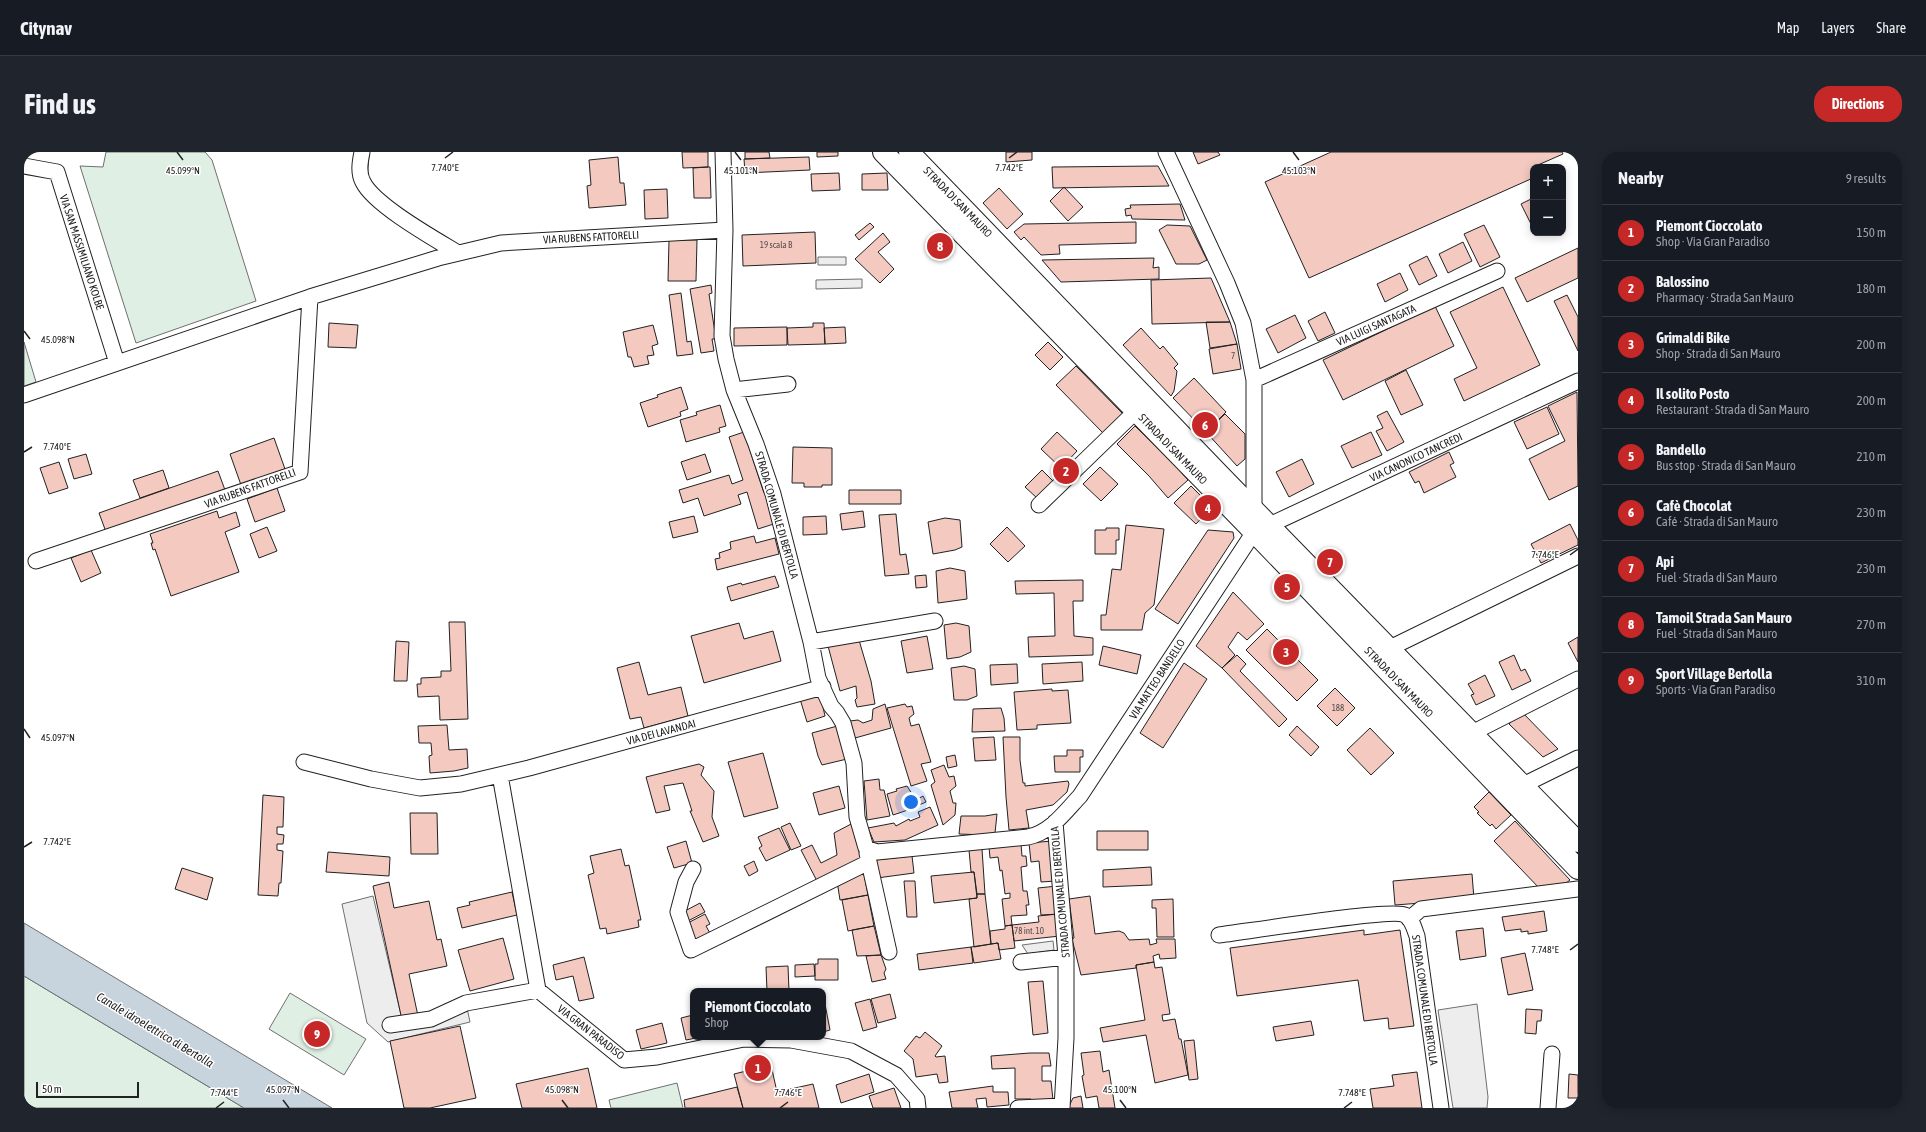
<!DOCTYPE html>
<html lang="en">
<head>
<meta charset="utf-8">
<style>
  body { margin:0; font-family:"Asap Condensed",sans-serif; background:#20242c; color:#f1f3f6 }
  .controls { position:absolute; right:12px; top:12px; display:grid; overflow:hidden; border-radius:8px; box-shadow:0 2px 10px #0003 }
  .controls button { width:36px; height:36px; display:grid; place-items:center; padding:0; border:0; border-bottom:1px solid #363941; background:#171b24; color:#f1f3f6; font:20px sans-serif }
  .scale { position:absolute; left:12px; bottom:10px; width:103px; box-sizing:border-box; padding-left:4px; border:2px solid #222; border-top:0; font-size:11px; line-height:14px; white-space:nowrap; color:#222; -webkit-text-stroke:3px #fff; paint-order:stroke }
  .you { position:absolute; left:887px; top:650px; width:14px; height:14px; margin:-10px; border:3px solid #fff; border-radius:50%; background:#1a73e8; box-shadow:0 0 0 6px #1a73e833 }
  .badge { display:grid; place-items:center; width:26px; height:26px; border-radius:50%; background:#c62828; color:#fff; font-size:13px; font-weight:700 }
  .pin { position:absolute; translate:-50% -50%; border:2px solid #fff; box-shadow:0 1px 4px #0006 }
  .popup { position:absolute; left:666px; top:836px; width:136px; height:52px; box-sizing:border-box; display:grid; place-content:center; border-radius:8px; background:#171b24; filter:drop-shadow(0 1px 3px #0005); font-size:13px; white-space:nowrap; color:#9ea1a6 }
  .popup b { font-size:15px; color:#f1f3f6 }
  .popup::after { content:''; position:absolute; left:50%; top:100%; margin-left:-8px; border:8px solid transparent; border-top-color:#171b24 }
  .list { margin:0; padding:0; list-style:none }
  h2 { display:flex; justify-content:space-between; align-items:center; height:52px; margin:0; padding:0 16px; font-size:17px }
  h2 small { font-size:13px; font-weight:400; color:#9ea1a6 }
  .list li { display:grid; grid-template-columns:26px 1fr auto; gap:12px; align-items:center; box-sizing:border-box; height:56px; padding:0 16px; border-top:1px solid #363941 }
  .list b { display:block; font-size:15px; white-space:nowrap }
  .list p { margin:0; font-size:13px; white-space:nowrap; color:#9ea1a6 }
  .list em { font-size:13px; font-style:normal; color:#9ea1a6 }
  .map { position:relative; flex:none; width:1554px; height:956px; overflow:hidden; border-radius:16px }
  header { display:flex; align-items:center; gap:24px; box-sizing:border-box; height:56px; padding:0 20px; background:#171b24; border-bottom:1px solid #363941 }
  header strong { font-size:19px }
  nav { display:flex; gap:22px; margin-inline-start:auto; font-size:14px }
  .intro { display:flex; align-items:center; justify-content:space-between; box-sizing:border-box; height:96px; padding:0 24px }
  h1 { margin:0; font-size:28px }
  .button { padding:10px 18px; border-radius:16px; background:#c62828; color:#fff; font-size:14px; font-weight:700 }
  main { display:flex; gap:24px; padding:0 24px }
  aside { flex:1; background:#171b24; border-radius:16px; box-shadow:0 2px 10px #0003 }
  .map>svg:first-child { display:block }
  .green { fill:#e0efe3; stroke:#6f6f6f }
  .parking { fill:#ededed; stroke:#6f6f6f }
  .water { fill:#c7d3dd; stroke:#6f6f6f }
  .building { fill:#f3c9c0; stroke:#222 }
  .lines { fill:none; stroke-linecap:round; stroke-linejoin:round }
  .minor-casing { stroke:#222; stroke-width:17 }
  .major-casing { stroke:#222; stroke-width:22 }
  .minor { stroke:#fff; stroke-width:15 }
  .major { stroke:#fff; stroke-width:20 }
  .ticks { fill:none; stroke:#222; stroke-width:1.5 }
  .labels { text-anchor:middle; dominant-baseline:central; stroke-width:3; stroke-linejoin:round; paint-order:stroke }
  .number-label { font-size:9px; fill:#564c4a }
  .street-label { font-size:11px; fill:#222; stroke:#fff }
  .water-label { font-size:12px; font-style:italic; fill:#222; stroke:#fff }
  .ticks-label { font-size:10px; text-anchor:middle; fill:#222; stroke:#fff; stroke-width:3; stroke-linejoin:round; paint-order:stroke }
</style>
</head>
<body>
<header>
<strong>Citynav</strong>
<nav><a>Map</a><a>Layers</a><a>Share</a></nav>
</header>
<div class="intro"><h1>Find us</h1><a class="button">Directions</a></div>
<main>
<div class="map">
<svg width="1554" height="956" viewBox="0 0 1554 956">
  <rect width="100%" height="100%" fill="#fff"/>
  <path class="green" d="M82,0H181L188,8L232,149L112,191L56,14L79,15Z
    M0,190L12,230L0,234Z
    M0,824L220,956H0Z
    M266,841L342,887L320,923L245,877Z
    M653,931L659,956H587L585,948Z"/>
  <path class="parking" d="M794,105H822V113H794Z
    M838,127V136L792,137V128Z
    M349,744L378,867L442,851L446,870L364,890L343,871L318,752Z
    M1029,789L1030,798L1004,802L998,793Z
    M1453,852L1464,945L1463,956H1429L1414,858Z"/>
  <path class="water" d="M0,771L308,956H220L0,824Z"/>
  <path class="building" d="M658,0H684V15L659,16Z
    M721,0H745L746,6L721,7Z
    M793,0H814V4L793,5Z
    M982,0H1008V8L982,10Z
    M1169,0H1194L1196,3L1174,12Z
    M1307,0H1538L1539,2L1514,13L1515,15H1509V26L1285,126L1241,30Z
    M594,5L596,31H600L602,53L565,56L563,34L567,33L565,8Z
    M785,5L786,18L721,21L720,7Z
    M1134,14L1145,34L1029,36L1028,15Z
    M684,15H686L687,46H670L669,16Z
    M815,21L816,38L788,39L787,22Z
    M863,21L864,38H838V22Z
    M1040,35L1059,55L1044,69L1026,49Z
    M975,36L999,62L983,77L959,51Z
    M643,37L644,66L621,67L620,38Z
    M1509,46V76L1497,52Z
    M1156,52L1161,68L1108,67L1107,63L1102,64L1101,57L1107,56L1106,53Z
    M1112,70V91L1035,93L1036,102L1017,103L1000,85L997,88L990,80L1000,72Z
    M846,71L850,75L835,88L831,83Z
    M1143,73L1166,74L1183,108L1175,112H1152L1135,78Z
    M1460,73L1476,105L1456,115L1440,82Z
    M791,80L792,111L719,114L718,83Z
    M859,81L866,90L854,100L870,117L856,131L831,107Z
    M914,84L924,96L915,104L905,93Z
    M645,88H673L672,129H644Z
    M1439,90L1448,109L1424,121L1415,102Z
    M1554,96V126L1503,150L1491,126Z
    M1403,104L1413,124L1395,133L1385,113Z
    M1130,106L1129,116L1135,115V127L1037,130L1018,108Z
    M1376,121L1384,138L1361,150L1353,132Z
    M1187,126L1206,170L1128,172L1127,128Z
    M687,133L688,141L685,142L692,187H688L690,199L677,201L666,137Z
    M1479,135L1516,213L1440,249L1430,227L1453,216L1426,160Z
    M657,141L663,190L667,189L669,202L653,204L645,143Z
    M1543,143L1554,165V199L1530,149Z
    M1411,154L1430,194L1319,248L1299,208Z
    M1301,160L1311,181L1294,189L1284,169Z
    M1271,163L1282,186L1254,201L1242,177Z
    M1182,170H1206L1213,192L1186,196Z
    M305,171L334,173L332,196L304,195Z
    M789,171H800L801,192L764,193L763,176L789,175Z
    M629,173L634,192L628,194L630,203L623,204L625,212L610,215L607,205H604L599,180Z
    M763,175V193L710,194V176Z
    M821,175L822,191L801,192L800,176Z
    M1117,176L1136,197L1139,194L1154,212L1150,216L1153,219L1150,239L1147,244L1099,193Z
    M1024,190L1039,205L1026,218L1011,203Z
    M1213,192L1217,217L1189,222L1185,197Z
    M1052,214L1099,262L1079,281L1032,233Z
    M1382,218L1399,253L1377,263L1361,229Z
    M1170,226L1202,260L1182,280L1149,246Z
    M657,235L664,257L656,260L657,264L624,275L616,251L634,245L633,243Z
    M1553,240L1554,334L1525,348L1505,307L1541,289L1524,254Z
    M696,253L702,274L695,276L696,280L662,290L656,268L673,263L672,260Z
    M1523,255L1535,282L1503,297L1490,270Z
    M1363,259L1380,290L1363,299L1352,279L1359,276L1353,264Z
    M1201,262L1221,282V307L1213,314L1182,280Z
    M1111,274L1148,310L1164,328L1144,346L1125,324L1093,292Z
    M720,280L740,341L746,339L756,370L734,377L723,340L714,343L717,352L680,364L674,346L659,351L655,338L705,323L708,332L719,328L705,285Z
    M1033,280L1053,299L1037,316L1017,297Z
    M1347,280L1358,303L1328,316L1317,294Z
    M250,286L261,317L217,333L206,302Z
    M769,295L808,296V333H798V335H780V331H768Z
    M1425,300L1430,311L1426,313L1432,325L1400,341L1395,329L1391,331L1385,320Z
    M62,302L68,322L50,327L44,307Z
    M681,302L687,320L663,328L657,310Z
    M1278,307L1290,332L1265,345L1252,320Z
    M35,310L44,336L25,342L16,316Z
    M1076,315L1094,332L1077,349L1059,332Z
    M139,318L145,336L116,346L109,328Z
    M1018,318L1030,330L1013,346L1001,335Z
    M194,319L201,338L82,380L75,361Z
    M1167,334L1188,355L1172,372L1150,351Z
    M253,336L261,359L231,370L223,347Z
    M825,338H877V352H825Z
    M193,359L195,366L212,360L216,374L201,380L215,420L147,444L131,397L129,398L127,391H129L126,382Z
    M839,359L841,375L818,378L816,362Z
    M872,362L876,403L882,402L885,422L861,424L855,363Z
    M670,364L674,380L649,386L645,370Z
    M802,364L803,382L779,383V365Z
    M921,366L936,368L938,395L931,398L909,402L904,370Z
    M1546,372L1554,388V393L1517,411L1507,392Z
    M1102,373L1140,377L1130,453L1121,461L1118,478H1077V463H1082L1088,417L1097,418Z
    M243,375L253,399L235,406L226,382Z
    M983,375L1001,394L984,410L966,392Z
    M1082,376H1095V388H1092V402H1071V378H1082Z
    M1184,378L1209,380L1210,386L1154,472L1131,457Z
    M730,384L732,391L751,386L755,402L693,418L691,407L696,406L695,401L707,397L706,390Z
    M67,398L77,421L57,430L47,406Z
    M926,416L941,419L943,447L914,451L912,419Z
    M902,423L903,435L892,436L891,424Z
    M751,424L755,435L707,449L703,435L717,431L718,433Z
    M1059,428V449H1049L1050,484L1069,486V503L1005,505L1004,485L1031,484L1030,441L992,442L991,429Z
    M1209,440L1240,472L1223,488L1214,480L1204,495L1211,503L1198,516L1172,494Z
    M425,470H441L444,567L416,568L415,544L394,545L393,532H397V526L417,525V519H427Z
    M715,471L720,487L749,479L757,509L680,531L667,484Z
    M932,471L945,474L947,500L936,505L923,507L920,473Z
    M1243,477L1294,528L1273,549L1222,498Z
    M903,484L909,517L883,521L877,489Z
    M1554,485V510L1544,491Z
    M835,488L847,529L851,552L833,555L831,548L833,546L832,534L816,539L804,494Z
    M372,489L385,490L383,529H370Z
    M1079,494L1117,503L1113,522L1075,513Z
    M1213,503L1222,512L1216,519L1263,567L1255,575L1198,516Z
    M1490,503L1497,519L1501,517L1507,529L1488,538L1475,510Z
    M615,510L624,543L657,535L664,564L620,576L617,565L606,567L593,516Z
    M1058,510L1059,529L1019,532L1018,512Z
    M1160,511L1183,527L1139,596L1116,581Z
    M993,512L994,531L967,533L966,513Z
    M940,514L951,517L953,544L943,548H930L927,516Z
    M1461,523L1471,544L1452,553L1447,543L1450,542L1444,532Z
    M1311,536L1331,556L1313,574L1293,554Z
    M1028,537V539L1044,538L1047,571L1013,573V577L993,578L990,540Z
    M796,542L801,564L783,570L776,547Z
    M861,552L867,576L831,586L826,569L834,568L839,571L848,568L849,557Z
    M881,552L883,555L888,554L890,562L885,566L887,574L895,572L907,610L897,612L903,629L887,634L863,556Z
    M977,556L980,566L981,579L948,580L949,557Z
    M1497,559L1534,597L1519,605L1485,572Z
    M423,573L425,598L443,597L444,616L430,619L406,621L405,604L408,603L407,591H395L394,574Z
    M817,573L823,607L798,613L794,604L788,581Z
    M1273,574L1295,595L1287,604L1265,583Z
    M1346,576L1370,601L1347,623L1323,598Z
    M970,585L972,608L951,609L949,586Z
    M979,585H996V608L999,631H1001V634L1044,629L1045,632L1043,640L1029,653L1002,658L1005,676L985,678L982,645Z
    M1043,598H1059V605H1056V620H1031L1030,604H1043Z
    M739,601L754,656L720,665L704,610Z
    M931,603L933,614L924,616L922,605Z
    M675,612L680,615L677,623L690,639L688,665L695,684L679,690L666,659H668L659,631L640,634L646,658L632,661L622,625Z
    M920,613L925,625L930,624L932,634L926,639L929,651H932L931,663L919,673L907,633L911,630L907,618Z
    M855,627L856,638H860L866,664L843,668L840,629Z
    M815,634L821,656L795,663L789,641Z
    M883,634L892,648L899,644L902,650L881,659L869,663L863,642L873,639L872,637Z
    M1465,640L1487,663L1472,677L1468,672L1466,674L1453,661L1455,660L1450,655Z
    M239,643L260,645L259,675H253V682L260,683L259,692H253V698L259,699L257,731H255L254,744L234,743Z
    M906,655L914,673L881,688L850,690L844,676L870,671L872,674L885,667L886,669L896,665L894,660Z
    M386,661H413L414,702H387Z
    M973,662L971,681L962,683L935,682L937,664H961Z
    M1491,669L1546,728L1538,734L1517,738L1470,689Z
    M766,671L777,694L767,698L757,675Z
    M829,671L839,708L794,731L777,698L788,693L797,711L813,703L810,681Z
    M755,676L766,698L742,709L735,696L738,694L734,685Z
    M1073,679H1124V698H1073Z
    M662,689L668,711L650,716L643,695Z
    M1028,689L1032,729L1017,730L1015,709L1007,710L1005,691Z
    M997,692L998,704H1002L1003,714L997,715L999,739H1003L1005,753H1002L1003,763L987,764L988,773L981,774L978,747L986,746V741L981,742L978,718L976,719L974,705L966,706L965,695Z
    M597,697L601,714L605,713L617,768H614L615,775L583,782L582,776L576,777L564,723L570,721L566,704Z
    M958,697L961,742H953L950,720H947L945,698Z
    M304,700L366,705L365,724L302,720Z
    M888,704L890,721L853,726L851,708Z
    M730,709L734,719L725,724L720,714Z
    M1127,715L1128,733L1079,735V718Z
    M158,716L189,726L183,748L151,737Z
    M839,717L844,743L816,748L813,729Z
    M950,720L953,746L910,751L907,724Z
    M1448,722L1450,747L1371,753L1369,729Z
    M880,729H891L893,765H883Z
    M365,730L370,756L405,749L413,788L417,787L423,814L385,822L394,864L378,868L349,734Z
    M1033,734L1035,762L1017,763L1014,736Z
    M488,740L493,763L438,776L433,756L446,753L445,750Z
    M953,742H961L967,792L950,795L945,747L953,746Z
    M844,743L850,774L824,779L818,748Z
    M1066,744L1071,782L1095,779L1100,781L1105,788L1125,787L1126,793L1133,791L1132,787H1151L1152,806L1136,807L1135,802L1129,804L1130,810L1112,813V816L1057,823L1048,787L1050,786L1045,747Z
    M1149,747L1150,785H1133L1132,756H1128V748Z
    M676,751L681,760L664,769L659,760Z
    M1520,759L1523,779L1504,782V779L1497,780V777L1481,779L1478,765Z
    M681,762L686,772L682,774L687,783L672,791L662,772Z
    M1034,762L1036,784L990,789L988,773L1015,770L1014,764Z
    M988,773L991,796L975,798L974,791L967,792L966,779L981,777V774Z
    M850,774L857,803L833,804L828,778Z
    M1459,776L1462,804L1436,808L1432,779Z
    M1340,778V783L1376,778L1390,874L1365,877L1364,866L1340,869L1334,828L1213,844L1206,796Z
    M479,786L490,827L446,839L434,798Z
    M974,791L977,807L950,811L947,795Z
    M947,795L949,811L895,818L893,802Z
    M1501,801L1509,838L1484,843L1477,806Z
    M857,803L862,817L860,821L862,827L848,830L842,804Z
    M560,805L570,846L555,849L549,824L532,828L529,813Z
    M794,807H814V828H791V812H794Z
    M1130,810L1131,816L1138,815L1146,862L1138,863L1139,869L1151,867L1155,887H1157L1164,923L1131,931L1122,883L1079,890L1076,876L1121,868L1112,813Z
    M790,812L791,824L771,825V813Z
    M764,814L765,839H743L742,815Z
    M1019,829L1024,881L1009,883L1004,830Z
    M866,842L872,866L854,871L847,847Z
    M846,847L853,875L839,879L831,851Z
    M799,852H801L806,878L799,880Z
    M1502,857L1518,858L1517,869H1513L1512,882L1501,881Z
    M669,863V885H677L662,888L657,866Z
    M1287,869L1290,883L1252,889L1249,875Z
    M638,871L643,891L617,897L612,878Z
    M436,874L452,946L406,956H380L366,889Z
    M901,880L918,894L911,904L912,905L921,904L924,930L915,931L913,922L892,925L889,907L880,899L892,884L896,886Z
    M1170,888L1174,927L1165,928L1160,889Z
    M1076,899L1079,920L1085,918L1091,956H1075L1073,944L1062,946L1058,924L1060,923L1057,901Z
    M1006,901H1025L1027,914H1018V929H1027L1029,948L1007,951V947H991V916L968,917L967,904Z
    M747,913L753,940L789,932L795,956H719L710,922Z
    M564,916L573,956H498L492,932Z
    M1393,920L1398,956H1349L1346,937L1370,934L1368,923Z
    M845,922L850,940L817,951L812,933Z
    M1545,922L1554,923V946H1544Z
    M969,934V940H984L985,953L963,955L962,946L952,947L954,956H928L925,940Z
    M713,935L719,956H661L660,948Z
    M870,936L877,956H849L845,944Z
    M1057,944L1059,956H1044L1049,946Z"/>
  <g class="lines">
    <g class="minor-casing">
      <path id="minor" d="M338,0C336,10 334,21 339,30C350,53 411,87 434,101
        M699,0L701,78L698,184L702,207L710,238L732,292L749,342L787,490L794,526L807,554L813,561L819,571L830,611L833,665L842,696L853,700L1004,685C1026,681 1041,660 1056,644L1230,380
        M1142,0L1203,131L1219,171L1230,228V363
        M0,14L33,20L93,211
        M1230,228L1473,119
        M710,238L764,232
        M0,243L286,145L414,106L477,91L701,78
        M1015,353L1112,259
        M1237,377L1554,229
        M12,409L276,320L286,145
        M787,490L911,469
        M1366,496L1554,404
        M1448,581L1554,527
        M280,610L347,627L396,636L437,632L505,616L799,535
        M476,623L514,838
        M1499,633L1554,606
        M1031,670L1042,805V886L1038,956
        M843,701L865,800
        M669,717L662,730L654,760L667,798L845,710
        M1385,767L1397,757L1554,737
        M1195,783C1220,780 1369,756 1381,763C1388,767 1390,776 1393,784L1417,956
        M997,810L1042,805
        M366,873L407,867L442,851L514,838L600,908L633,905L720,887L767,888L827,899L872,923L893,947L894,956
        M994,956L1038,954
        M1524,956L1528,902"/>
    </g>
    <g class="major-casing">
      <path id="major" d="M859,0L1230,380L1554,717
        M885,0L1195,322L1554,690"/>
    </g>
    <use href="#minor" class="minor"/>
    <use href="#major" class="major"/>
  </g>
  <path class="ticks" d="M153,0L159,8M711,0L717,8M1269,0L1275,8M421,6L429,0M985,6L993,0M0,179L6,187M0,300L8,295M1546,403L1554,397M0,577L6,586M0,695L8,690M1546,798L1554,792M259,948L265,956M538,948L544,956M1096,948L1102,956M192,956L200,950M756,956L764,950M1320,956L1328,950"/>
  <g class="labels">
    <g class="number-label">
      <text x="752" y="93">19 scala B</text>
      <text x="1209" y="204">7</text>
      <text x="1314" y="556">188</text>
      <text x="1005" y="779">78 int. 10</text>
    </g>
    <g class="street-label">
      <text transform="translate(934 50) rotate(46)">STRADA DI SAN MAURO</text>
      <text transform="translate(567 85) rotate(-3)">VIA RUBENS FATTORELLI</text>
      <text transform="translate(58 100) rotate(72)">VIA SAN MASSIMILIANO KOLBE</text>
      <text transform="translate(1352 173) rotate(-24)">VIA LUIGI SANTAGATA</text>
      <text transform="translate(1149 297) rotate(46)">STRADA DI SAN MAURO</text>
      <text transform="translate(1392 305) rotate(-25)">VIA CANONICO TANCREDI</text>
      <text transform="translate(226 336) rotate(-20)">VIA RUBENS FATTORELLI</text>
      <text transform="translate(753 363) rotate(74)">STRADA COMUNALE DI BERTOLLA</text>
      <text transform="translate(1133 527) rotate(-57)">VIA MATTEO BANDELLO</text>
      <text transform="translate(1375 530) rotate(46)">STRADA DI SAN MAURO</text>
      <text transform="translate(637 580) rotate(-15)">VIA DEI LAVANDAI</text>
      <text transform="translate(1036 740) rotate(-95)">STRADA COMUNALE DI BERTOLLA</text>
      <text transform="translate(1401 848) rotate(82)">STRADA COMUNALE DI BERTOLLA</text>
      <text transform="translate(567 880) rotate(38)">VIA GRAN PARADISO</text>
    </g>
    <g class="water-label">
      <text transform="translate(131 878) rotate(31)">Canale idroelettrico di Bertolla</text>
    </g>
  </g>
  <g class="ticks-label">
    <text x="421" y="19">7.740°E</text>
    <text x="985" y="19">7.742°E</text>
    <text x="159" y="22">45.099°N</text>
    <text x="717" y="22">45.101°N</text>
    <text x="1275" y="22">45.103°N</text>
    <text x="34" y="191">45.098°N</text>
    <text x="33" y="298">7.740°E</text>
    <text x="1521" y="406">7.746°E</text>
    <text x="34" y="589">45.097°N</text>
    <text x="33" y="693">7.742°E</text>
    <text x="1521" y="801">7.748°E</text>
    <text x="259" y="941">45.097°N</text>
    <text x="538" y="941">45.098°N</text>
    <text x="1096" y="941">45.100°N</text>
    <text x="200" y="944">7.744°E</text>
    <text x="764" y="944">7.746°E</text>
    <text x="1328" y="944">7.748°E</text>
  </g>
</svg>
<div class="controls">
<button>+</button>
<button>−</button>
</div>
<div class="scale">50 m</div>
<div class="you"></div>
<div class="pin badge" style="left:734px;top:916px">1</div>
<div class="popup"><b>Piemont Cioccolato</b>Shop</div>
<div class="pin badge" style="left:1042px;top:319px">2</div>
<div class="pin badge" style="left:1262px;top:500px">3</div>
<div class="pin badge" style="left:1184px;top:356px">4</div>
<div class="pin badge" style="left:1263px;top:435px">5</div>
<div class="pin badge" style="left:1181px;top:273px">6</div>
<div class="pin badge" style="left:1306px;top:410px">7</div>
<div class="pin badge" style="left:916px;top:94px">8</div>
<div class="pin badge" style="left:293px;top:882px">9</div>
</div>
<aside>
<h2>Nearby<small>9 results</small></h2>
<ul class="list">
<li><span class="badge">1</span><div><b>Piemont Cioccolato</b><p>Shop · Via Gran Paradiso</p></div><em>150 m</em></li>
<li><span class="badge">2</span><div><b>Balossino</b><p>Pharmacy · Strada San Mauro</p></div><em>180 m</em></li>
<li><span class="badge">3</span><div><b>Grimaldi Bike</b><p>Shop · Strada di San Mauro</p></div><em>200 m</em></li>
<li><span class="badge">4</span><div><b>Il solito Posto</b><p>Restaurant · Strada di San Mauro</p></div><em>200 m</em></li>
<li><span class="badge">5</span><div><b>Bandello</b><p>Bus stop · Strada di San Mauro</p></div><em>210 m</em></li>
<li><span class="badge">6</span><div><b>Cafè Chocolat</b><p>Café · Strada di San Mauro</p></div><em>230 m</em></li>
<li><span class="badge">7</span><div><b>Api</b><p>Fuel · Strada di San Mauro</p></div><em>230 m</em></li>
<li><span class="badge">8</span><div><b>Tamoil Strada San Mauro</b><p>Fuel · Strada di San Mauro</p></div><em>270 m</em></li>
<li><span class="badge">9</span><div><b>Sport Village Bertolla</b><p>Sports · Via Gran Paradiso</p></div><em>310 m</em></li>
</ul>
</aside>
</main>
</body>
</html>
